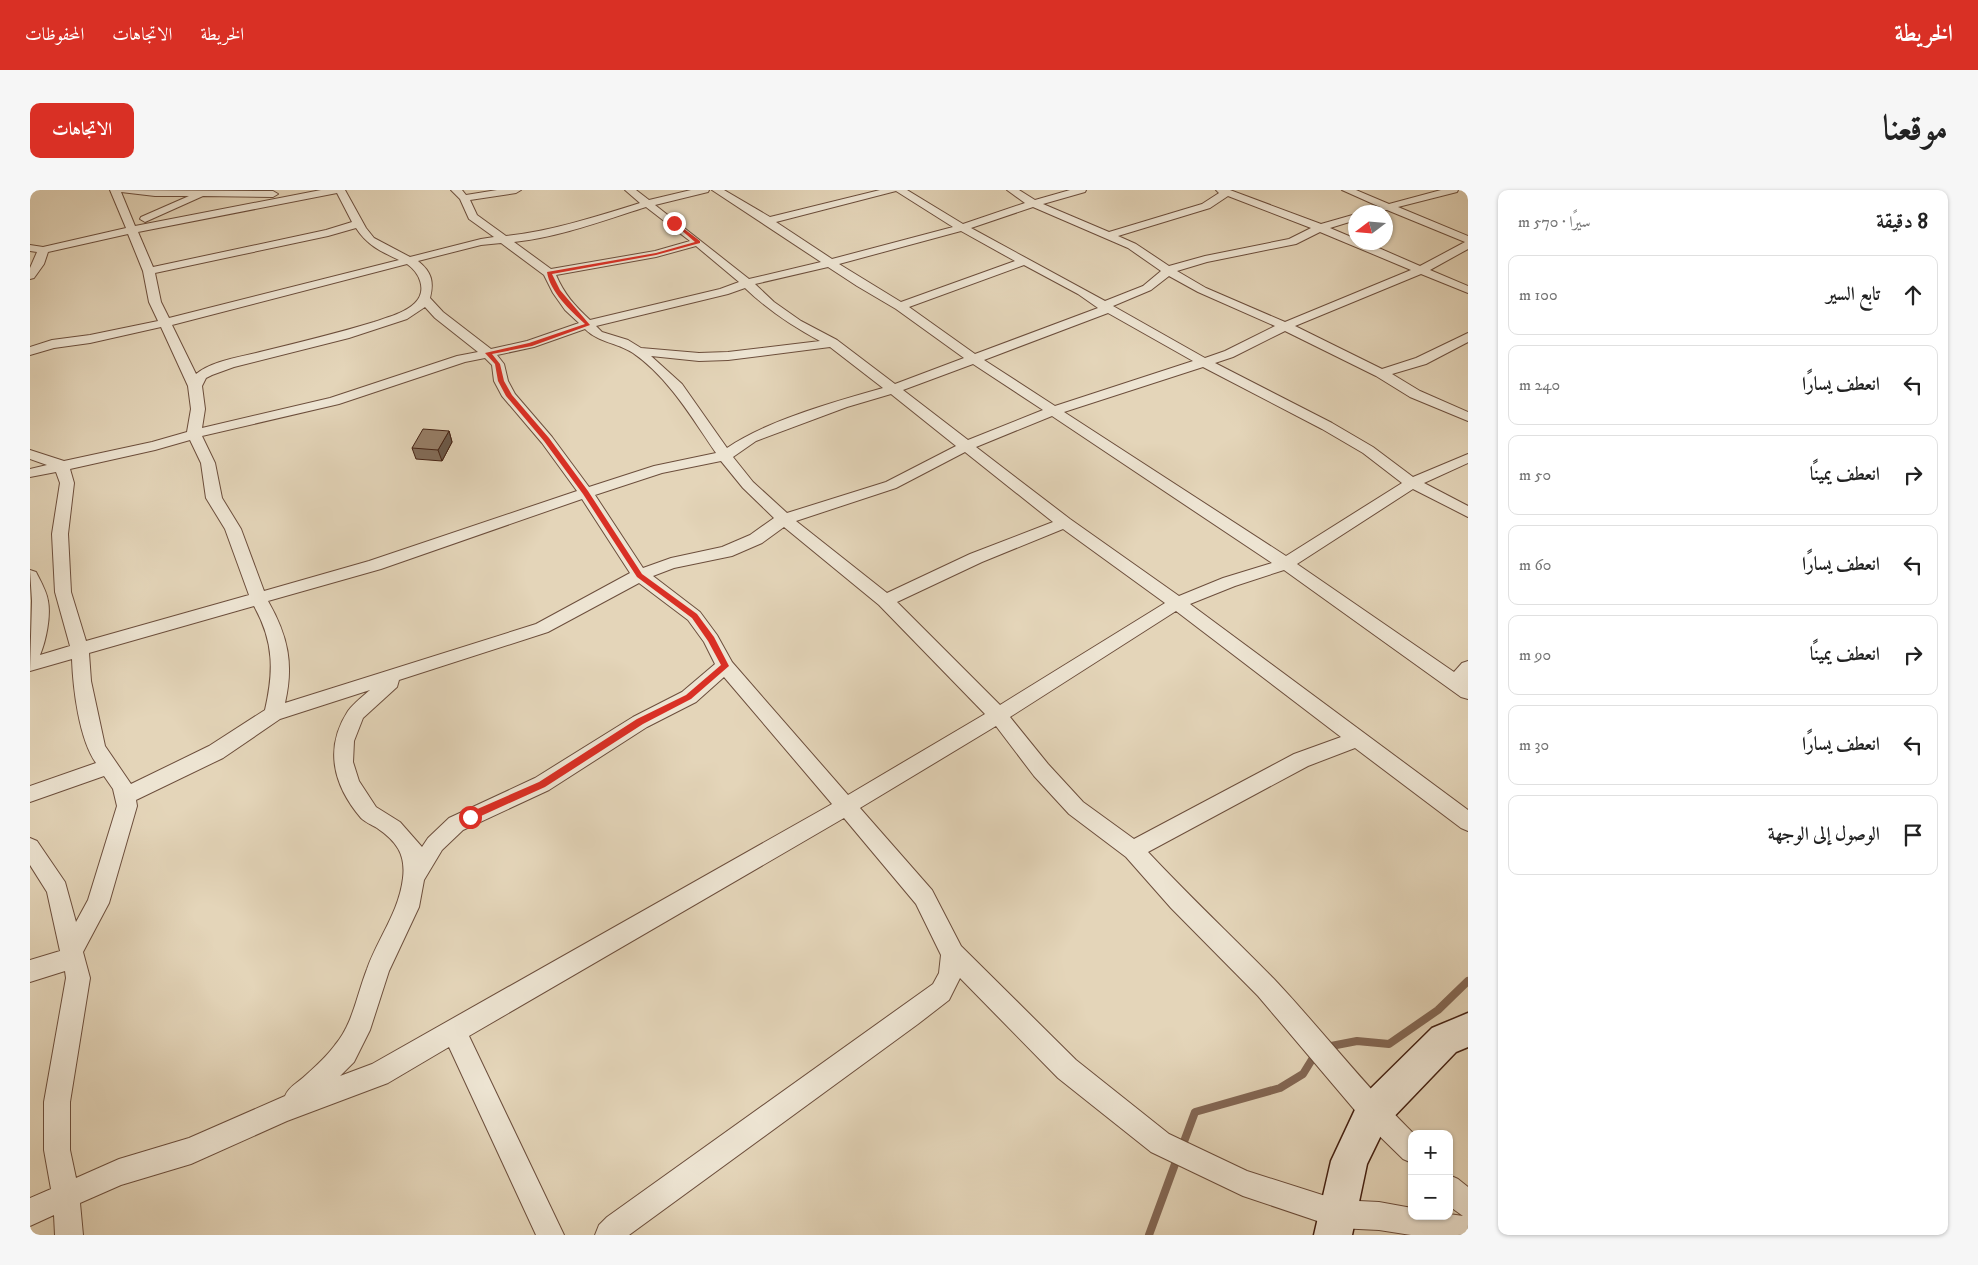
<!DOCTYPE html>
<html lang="ar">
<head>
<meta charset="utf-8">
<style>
  body { margin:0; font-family:"IM FELL DW Pica",Amiri,serif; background:#f6f6f6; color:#222; direction:rtl }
  .controls { position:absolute; right:15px; bottom:15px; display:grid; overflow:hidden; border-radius:10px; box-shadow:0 1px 4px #0004 }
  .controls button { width:45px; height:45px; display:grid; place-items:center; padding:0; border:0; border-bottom:1px solid #e0e0e0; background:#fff; color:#222; font:25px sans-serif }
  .compass { position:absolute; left:1318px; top:15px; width:45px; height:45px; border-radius:50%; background:#fff; box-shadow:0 1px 4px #0004; rotate:254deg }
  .stop { position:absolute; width:15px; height:15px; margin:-11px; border:4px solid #d93025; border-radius:50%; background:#fff }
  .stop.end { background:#d93025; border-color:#fff; box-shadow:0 1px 5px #0008 }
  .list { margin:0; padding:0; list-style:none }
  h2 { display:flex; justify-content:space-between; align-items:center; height:65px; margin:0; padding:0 20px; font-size:21px }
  h2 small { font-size:16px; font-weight:400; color:#767676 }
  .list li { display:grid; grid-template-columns:32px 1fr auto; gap:15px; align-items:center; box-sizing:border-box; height:80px; margin:0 10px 10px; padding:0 10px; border:1px solid #e0e0e0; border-radius:10px }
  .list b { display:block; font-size:19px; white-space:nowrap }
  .list em { font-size:16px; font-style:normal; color:#767676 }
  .icon { flex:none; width:28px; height:28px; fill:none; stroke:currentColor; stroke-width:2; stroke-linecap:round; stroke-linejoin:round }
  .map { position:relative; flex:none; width:1438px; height:1045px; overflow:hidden; direction:ltr; border-radius:10px }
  header { display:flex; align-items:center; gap:30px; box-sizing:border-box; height:70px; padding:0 25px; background:#d93025; color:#fff }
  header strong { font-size:24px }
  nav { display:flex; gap:28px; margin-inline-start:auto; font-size:18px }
  .intro { display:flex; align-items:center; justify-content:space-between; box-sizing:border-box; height:120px; padding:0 30px }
  h1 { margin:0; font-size:35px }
  .button { padding:12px 22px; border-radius:10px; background:#d93025; color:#fff; font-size:18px; font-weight:700 }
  main { display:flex; gap:30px; padding:0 30px }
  aside { flex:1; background:#fff; border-radius:10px; box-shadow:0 1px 4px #0004 }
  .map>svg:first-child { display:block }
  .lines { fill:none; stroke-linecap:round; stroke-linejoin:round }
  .stream { stroke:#846855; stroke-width:8 }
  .street-casing { stroke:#6c4e3c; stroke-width:2 }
  .secondary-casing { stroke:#442113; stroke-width:3 }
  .street { fill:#ede4d2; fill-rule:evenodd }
  .secondary { fill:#ede4d2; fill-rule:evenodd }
  .wall { fill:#826d5a; stroke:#442113 }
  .shaded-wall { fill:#6a594a; stroke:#442113 }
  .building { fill:#977f69; stroke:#442113 }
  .route { fill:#d93025 }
</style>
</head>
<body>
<header>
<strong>الخريطة</strong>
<nav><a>الخريطة</a><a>الاتجاهات</a><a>المحفوظات</a></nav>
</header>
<div class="intro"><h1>موقعنا</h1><a class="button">الاتجاهات</a></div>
<main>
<aside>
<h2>8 دقيقة<small>سيرًا · 570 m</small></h2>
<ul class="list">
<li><svg class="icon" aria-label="ahead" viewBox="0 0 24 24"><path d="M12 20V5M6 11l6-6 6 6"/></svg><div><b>تابع السير</b></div><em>100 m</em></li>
<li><svg class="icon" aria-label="left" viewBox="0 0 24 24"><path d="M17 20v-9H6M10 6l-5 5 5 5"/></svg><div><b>انعطف يسارًا</b></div><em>240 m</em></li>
<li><svg class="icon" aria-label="right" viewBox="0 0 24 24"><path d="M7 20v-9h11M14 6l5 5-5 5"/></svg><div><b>انعطف يمينًا</b></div><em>50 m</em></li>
<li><svg class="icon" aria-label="left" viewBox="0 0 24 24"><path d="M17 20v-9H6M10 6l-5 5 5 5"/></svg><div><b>انعطف يسارًا</b></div><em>60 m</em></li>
<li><svg class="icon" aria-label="right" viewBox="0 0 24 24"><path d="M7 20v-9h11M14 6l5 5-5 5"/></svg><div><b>انعطف يمينًا</b></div><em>90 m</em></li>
<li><svg class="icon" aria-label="left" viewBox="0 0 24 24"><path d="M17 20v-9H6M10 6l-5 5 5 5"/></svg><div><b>انعطف يسارًا</b></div><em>30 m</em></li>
<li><svg class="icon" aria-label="arrive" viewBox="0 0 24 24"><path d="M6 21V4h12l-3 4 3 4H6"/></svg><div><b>الوصول إلى الوجهة</b></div></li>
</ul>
</aside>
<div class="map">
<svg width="1438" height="1045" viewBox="0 0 1438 1045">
  <rect width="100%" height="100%" fill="#e4d5b9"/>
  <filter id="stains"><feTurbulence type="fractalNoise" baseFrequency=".004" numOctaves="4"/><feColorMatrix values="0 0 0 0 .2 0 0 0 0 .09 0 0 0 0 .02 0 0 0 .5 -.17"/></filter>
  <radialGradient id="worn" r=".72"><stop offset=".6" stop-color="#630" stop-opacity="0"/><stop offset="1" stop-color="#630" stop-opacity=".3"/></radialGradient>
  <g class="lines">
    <path class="stream" d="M1296,857L1327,851L1359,854L1408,820L1438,791
      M1152,957L1165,922L1250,898L1273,884L1286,863
      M1119,1045L1148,966"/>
    <g class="street-casing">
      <path id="street" d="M80,0L243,1L248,4L243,7L173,6L115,32L110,29L111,27L159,6H125L91,2L105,36L291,0H315L336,38L344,48L380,67L451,49L464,47L439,29L430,9L421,0H432L436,5L467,0H491L486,3L440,10L447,25L476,46C522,41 565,27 610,13L595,0H606L619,10L661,0H679L678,2L625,15L719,89L791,72L682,0H694L740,27L850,0H877L933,34L995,13L977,0H989L1005,10L1040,0H1056L1055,2L1013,14L1079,42L1172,14L1189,3L1186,0H1200L1291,34L1326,24V30L1300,38L1326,49V52H1335L1390,76L1435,52L1357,20H1350V17L1312,0H1326L1359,14L1411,0H1428L1427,2L1368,17L1438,46V59L1400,80L1438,96V103L1391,84L1265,136L1352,179L1386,168L1438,143V152L1396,174L1362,184L1390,201L1438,222V231L1380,207L1346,186L1255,141L1203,167L1185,173L1302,233L1343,257L1383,287L1438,264V273L1394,293L1438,316V327L1383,299L1267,374L1424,482L1432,473L1438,471V509L1431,507L1254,380L1205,396L1160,414L1438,620V641L1431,638L1325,558L1278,576L1118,662C1159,706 1202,746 1244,789C1292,840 1334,895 1384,944H1382V973L1373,969L1334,931L1228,806L1141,718L1096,667L1039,624L1004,586L966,536L830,618L902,700L931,756L1046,870L1139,944L1217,981L1308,1010L1349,1012L1382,1018V1026H1419V1024L1433,1026L1419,1016V985L1428,989L1438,997V1045H1381L1349,1040L1308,1038L1213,1006L1121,962L1028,888L930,788L919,810L888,834L599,1045H565L569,1035L577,1027L903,794L909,783L911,765L886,714L814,628L439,846L534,1045H506L419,857L358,893L257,931L161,974L91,995L50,1013L53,1045H25L24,1025L0,1036V1008L21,999L14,960V912L36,788L35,781L0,792V770L30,761L17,702L0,675V648L7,651L35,692L46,732L58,710L87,616L83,599L74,586L0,612V596L66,573C49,549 43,498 42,469L0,481L2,411L0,380L6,382C10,390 17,402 18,411C21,426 16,451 10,465L40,456L25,402L22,344L30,293L26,282L0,287V279L17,275L0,269V260L34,271L122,252L157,242L161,219L158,196L131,137L60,153L24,158L0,165V157L22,150L60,145L128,131L119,112L113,81L98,44L18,62L14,74L4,88L0,89V78L7,62L0,61V55L13,57L96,38ZM866,1L923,37L802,69L746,32ZM307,3L322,32L296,40L123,77L108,42ZM1198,6L1281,38L1259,49L1175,66L1139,76L1106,54L1088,46L1180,18ZM616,17L660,51L625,61L521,79L484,52C529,47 572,31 616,17ZM1003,17L1098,58L1131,81L1113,96L1075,111L941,38ZM326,38C337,55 350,61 369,70L139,128L131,112L125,83L298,46ZM931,41L985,71L871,112L809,74ZM1290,42L1381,80L1255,132L1176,98L1147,81L1177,72L1266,54ZM471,53L514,85L523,103L535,120L549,133L497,151L461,159L413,122L400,108C404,92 402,82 388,71L451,55ZM666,56L709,92L690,99L560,130C545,116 534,104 526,85L626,67ZM377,74C389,82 398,100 385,113C375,123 358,127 344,132C308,143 271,152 234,161C212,167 183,170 166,184L142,135ZM994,75L1048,104L1068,118L945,164L879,117ZM798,77L827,96L866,119L934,168L865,194L807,150L771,131L744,112L725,94ZM1139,86L1168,102L1245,136L1195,161L1175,168L1083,116L1121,100ZM715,98C738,120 762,136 790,151L698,162L669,163L611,158L598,150L572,142L566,136L698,104ZM395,117L405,128L448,162L427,166L300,208L172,238L175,219L172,196L176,188L182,185L204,177L319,148L377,129ZM1078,123L1163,171L1025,216L954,170ZM555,139C569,153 586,152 603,163C639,188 662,228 686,263L624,276L559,297L522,247L485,204L478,191L474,174L467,165L504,157ZM800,157L853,198C804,212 738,230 697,258L652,194L621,166L669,171L698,170ZM455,168L462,175L464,191L472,206L512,253L547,301L339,371L234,401L211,339L192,308L185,273L172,246L309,214L435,172ZM943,174L1013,220L938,250L873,200ZM1173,177L1292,239L1333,263L1372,293L1256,366L1034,222ZM861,204L926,256L856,292L757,323L723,292L703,267L726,251L817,217ZM1022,226L1242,373L1193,388L1149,406L1040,329L946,257ZM160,250L171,273L176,308L195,339L219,405L56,451L41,402L38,344L44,293L40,279L125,260ZM935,262L1023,332L940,364L857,403L766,331L866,298ZM691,271L713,298L744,328L720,345L692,357L641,368L613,378L565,305L632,283ZM552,309L600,383L506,434L255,513C264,474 258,446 238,411L351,379ZM754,337L849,415L955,524L818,605L702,472L687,445L670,422L623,386L644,378L702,366L732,353ZM1033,339L1135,413L970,515L867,412L952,372ZM609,393L658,430L674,452L685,474L652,502L603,527L505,588L419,628L398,648L392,657L370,632L346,617L329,591L323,572L324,551L333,528L367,497L369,490L518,442ZM224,416C244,452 244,481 235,520L179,556L101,594L75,556L61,491L59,463ZM1146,421L1311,547L1264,564L1104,649L1053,612L1018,574L980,527ZM694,487L802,614L342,874L310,886L324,872L340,840L359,781L389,717L394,690L412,660L433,640L519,600L617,537L666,512ZM340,500C333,506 324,513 318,521C294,558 303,595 331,628C335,632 342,635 347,638C366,651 376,664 373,688C369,722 348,748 337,779C327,804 323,834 305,855C297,866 286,876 276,885C268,893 259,896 255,906L159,948L89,969L46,988L40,960V912L60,788L53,762L79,713L107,616L106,610L193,568L250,529Z"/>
    </g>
    <g class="secondary-casing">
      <path id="secondary" d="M1438,823V857L1426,862L1356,935L1337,974L1322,1045H1284L1301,971L1330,909L1402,838Z"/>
    </g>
    <use href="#street" class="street"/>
    <use href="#secondary" class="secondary"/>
  </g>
  <path class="wall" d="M419,241L422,252L412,271L386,269L382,258Z"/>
  <path class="shaded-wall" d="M419,241L422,252L412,271L408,260Z"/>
  <path class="building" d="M393,239L419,241L408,260L382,258Z"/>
  <path class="route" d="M642,32H645L670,51V53L626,65L522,84L530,100L560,135L502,156L462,164L470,174L474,191L482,205L519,248L558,301L612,384L667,424L684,447L699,476L661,509L613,534L515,597L440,631L436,630V624L509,592L607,529L656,505L691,475L678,451L662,428L607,387L553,304L514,251L476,206L468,191L465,174L455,163L499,153L555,134C540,120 520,102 517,82L626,63L665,52Z"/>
  <rect width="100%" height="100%" filter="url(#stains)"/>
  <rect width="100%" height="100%" fill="url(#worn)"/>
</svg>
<div class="controls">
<button>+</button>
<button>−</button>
</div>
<svg class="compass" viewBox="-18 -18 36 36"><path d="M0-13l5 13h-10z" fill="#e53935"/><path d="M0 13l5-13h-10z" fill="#767676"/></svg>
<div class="stop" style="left:440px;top:627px"></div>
<div class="stop end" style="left:644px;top:33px"></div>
</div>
</main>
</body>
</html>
